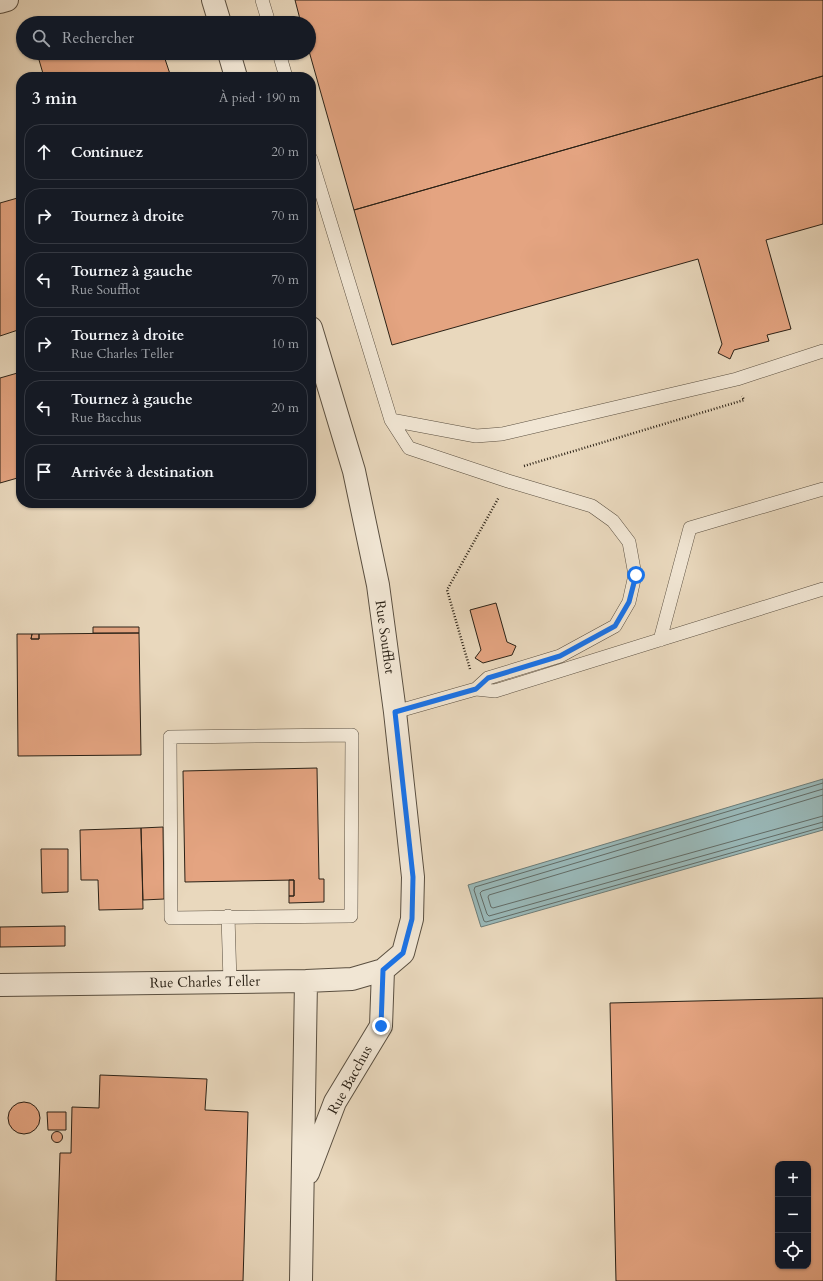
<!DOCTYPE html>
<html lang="fr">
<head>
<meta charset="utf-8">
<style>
  body { margin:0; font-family:Cardo,serif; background:#20242c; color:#f1f3f6 }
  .controls { position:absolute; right:12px; bottom:12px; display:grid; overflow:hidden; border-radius:8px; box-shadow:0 1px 3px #0004 }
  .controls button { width:36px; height:36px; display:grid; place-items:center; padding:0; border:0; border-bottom:1px solid #363941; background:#171b24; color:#f1f3f6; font:20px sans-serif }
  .stop { position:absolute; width:12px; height:12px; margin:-9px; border:3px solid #1a73e8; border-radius:50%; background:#fff }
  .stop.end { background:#1a73e8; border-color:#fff; box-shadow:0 1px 4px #0008 }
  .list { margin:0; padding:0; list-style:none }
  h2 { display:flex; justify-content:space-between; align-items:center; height:52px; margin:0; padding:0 16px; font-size:17px }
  h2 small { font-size:13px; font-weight:400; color:#9ea1a6 }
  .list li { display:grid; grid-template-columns:26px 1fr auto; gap:12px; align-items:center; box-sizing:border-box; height:56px; margin:0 8px 8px; padding:0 8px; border:1px solid #363941; border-radius:16px }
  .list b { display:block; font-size:15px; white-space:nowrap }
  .list p { margin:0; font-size:13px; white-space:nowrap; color:#9ea1a6 }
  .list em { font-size:13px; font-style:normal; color:#9ea1a6 }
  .icon { flex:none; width:22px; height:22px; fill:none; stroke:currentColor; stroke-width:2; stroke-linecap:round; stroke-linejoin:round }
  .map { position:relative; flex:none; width:823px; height:1281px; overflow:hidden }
  .search { position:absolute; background:#171b24; box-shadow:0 1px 3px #0004; left:16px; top:16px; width:300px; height:44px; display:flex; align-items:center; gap:10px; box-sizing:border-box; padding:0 14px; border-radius:22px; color:#9ea1a6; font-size:15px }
  .panel { position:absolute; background:#171b24; box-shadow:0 1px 3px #0004; left:16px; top:72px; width:300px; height:436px; border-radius:16px }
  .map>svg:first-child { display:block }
  .water { fill:#99b8b8; stroke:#6d7c77 }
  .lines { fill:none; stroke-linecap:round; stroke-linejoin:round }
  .shore { stroke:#626c67; stroke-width:1 }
  .building { fill:#e4a481; stroke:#2a2116; fill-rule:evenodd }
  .lane-casing { stroke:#5a4f40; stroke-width:14 }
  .street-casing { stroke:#5a4f40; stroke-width:24 }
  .path { stroke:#2a2116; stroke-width:2.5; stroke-dasharray:1 2; stroke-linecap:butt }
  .lane { stroke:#f1e6d4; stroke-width:13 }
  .street { stroke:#f1e6d4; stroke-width:22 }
  .route { stroke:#1a73e8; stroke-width:5 }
  .labels { text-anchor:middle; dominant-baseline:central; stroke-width:3; stroke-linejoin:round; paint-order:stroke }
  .street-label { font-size:14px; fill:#2a2116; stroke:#f1e6d4 }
</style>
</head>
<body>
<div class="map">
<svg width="823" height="1281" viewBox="0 0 823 1281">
  <rect width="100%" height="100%" fill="#e9d8bd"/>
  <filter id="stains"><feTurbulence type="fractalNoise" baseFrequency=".005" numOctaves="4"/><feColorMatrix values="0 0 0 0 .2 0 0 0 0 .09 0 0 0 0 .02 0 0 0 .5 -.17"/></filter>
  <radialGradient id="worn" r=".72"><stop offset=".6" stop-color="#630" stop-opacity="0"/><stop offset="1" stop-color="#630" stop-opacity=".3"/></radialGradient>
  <path class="water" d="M823,779V830L481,927L468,885Z"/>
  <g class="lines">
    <path class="shore" d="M823,783L475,887L474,890L484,921L486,922L823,827
      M823,789L482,891L480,893L487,914L489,916L823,822
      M823,795L489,895L488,897L491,907L493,908L823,816"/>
  </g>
  <path class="building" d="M295,0H823V76L354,210L309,51V23H301Z
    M152,17L154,23H131Z
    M37,53H163L171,77H44Z
    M823,76V224L766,240L791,329L767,335L769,341L734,350L730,359L718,353L722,344L698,259L392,345L354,210Z
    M21,197V329L0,336V203Z
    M21,372V477L0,483V378Z
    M496,603L507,642L516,646L512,655L483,663L475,658L481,650L470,610Z
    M93,627H139V633H93Z
    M139,633L141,755L18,756L17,634H32L31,639H39V634Z
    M32,634H39V639H31Z
    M317,768L319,879H324V902L289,903V896H294V880L185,882L183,771Z
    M163,827L164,899L143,900L141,828Z
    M141,828L143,909L99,910L98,880H81L80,830Z
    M41,849H68V892L42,893Z
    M289,880H294V896H289Z
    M65,926V946L0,947V927Z
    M823,998V1281H616L610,1003ZM778,1164H808V1266H778Z
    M100,1075L207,1079L205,1110L248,1112L243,1281H56L60,1153H71L72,1107L99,1108Z
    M8 1118a16 16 0 1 1 32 0a16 16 0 1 1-32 0Z
    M47,1112H66V1130H48Z
    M51.5 1137a5.5 5.5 0 1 1 11 0a5.5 5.5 0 1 1-11 0Z"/>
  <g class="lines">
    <g class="lane-casing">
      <path id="lane" d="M262,0L269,23
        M279,53L286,77
        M311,159L391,420L409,448L508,481L592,506L613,521L629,542L635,575L629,602L615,626L560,656L488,678L476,689
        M391,420L476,436L502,434L737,379L823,351
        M660,640L690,528L823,489
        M395,712L476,689L495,691L823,589
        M352,735L351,916L171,918L170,737Z
        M228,916L230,982"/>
    </g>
    <g class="street-casing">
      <path id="street" d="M213,0L220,23
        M0,2L7,0
        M229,53L236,77
        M0,985L306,981L352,979L383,970L403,953L412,919L413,877L395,712L378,585L354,471L311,328
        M308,1173L335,1102L381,1026L383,970
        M301,1281L306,981"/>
    </g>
    <path class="path" d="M524,466L744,400L742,396
      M470,669L447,590L499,497"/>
    <use href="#lane" class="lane"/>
    <use href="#street" class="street"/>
  </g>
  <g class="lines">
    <path class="route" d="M381,1026L383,970L403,953L412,919L413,877L395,712L476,689L488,678L560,656L615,626L629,602L636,575"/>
  </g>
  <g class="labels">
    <g class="street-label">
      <text transform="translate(385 637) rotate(82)">Rue Soufflot</text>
      <text transform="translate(205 982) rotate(-1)">Rue Charles Teller</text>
      <text transform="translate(350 1080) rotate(-61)">Rue Bacchus</text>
    </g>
  </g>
  <rect width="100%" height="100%" filter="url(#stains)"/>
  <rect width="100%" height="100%" fill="url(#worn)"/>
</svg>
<div class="controls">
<button>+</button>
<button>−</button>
<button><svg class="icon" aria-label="locate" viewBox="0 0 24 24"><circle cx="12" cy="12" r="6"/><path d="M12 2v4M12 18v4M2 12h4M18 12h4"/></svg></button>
</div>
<div class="stop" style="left:636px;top:575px"></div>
<div class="stop end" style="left:381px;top:1026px"></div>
<div class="search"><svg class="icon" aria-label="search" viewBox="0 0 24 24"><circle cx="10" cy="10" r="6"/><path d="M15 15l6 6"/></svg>Rechercher</div>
<section class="panel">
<h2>3 min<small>À pied · 190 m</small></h2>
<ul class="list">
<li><svg class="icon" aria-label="ahead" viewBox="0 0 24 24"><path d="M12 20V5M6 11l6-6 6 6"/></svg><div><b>Continuez</b></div><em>20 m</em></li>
<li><svg class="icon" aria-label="right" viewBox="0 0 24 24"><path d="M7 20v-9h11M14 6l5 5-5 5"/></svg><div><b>Tournez à droite</b></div><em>70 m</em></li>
<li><svg class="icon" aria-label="left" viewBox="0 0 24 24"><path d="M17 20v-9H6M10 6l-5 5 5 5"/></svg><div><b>Tournez à gauche</b><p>Rue Soufflot</p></div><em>70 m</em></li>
<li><svg class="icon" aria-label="right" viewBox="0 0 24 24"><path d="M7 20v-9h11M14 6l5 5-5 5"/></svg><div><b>Tournez à droite</b><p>Rue Charles Teller</p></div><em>10 m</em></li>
<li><svg class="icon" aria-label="left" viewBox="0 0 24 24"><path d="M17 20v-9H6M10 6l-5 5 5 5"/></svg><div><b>Tournez à gauche</b><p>Rue Bacchus</p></div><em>20 m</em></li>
<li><svg class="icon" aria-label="arrive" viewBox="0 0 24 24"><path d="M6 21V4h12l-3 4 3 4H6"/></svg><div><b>Arrivée à destination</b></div></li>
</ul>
</section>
</div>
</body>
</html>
